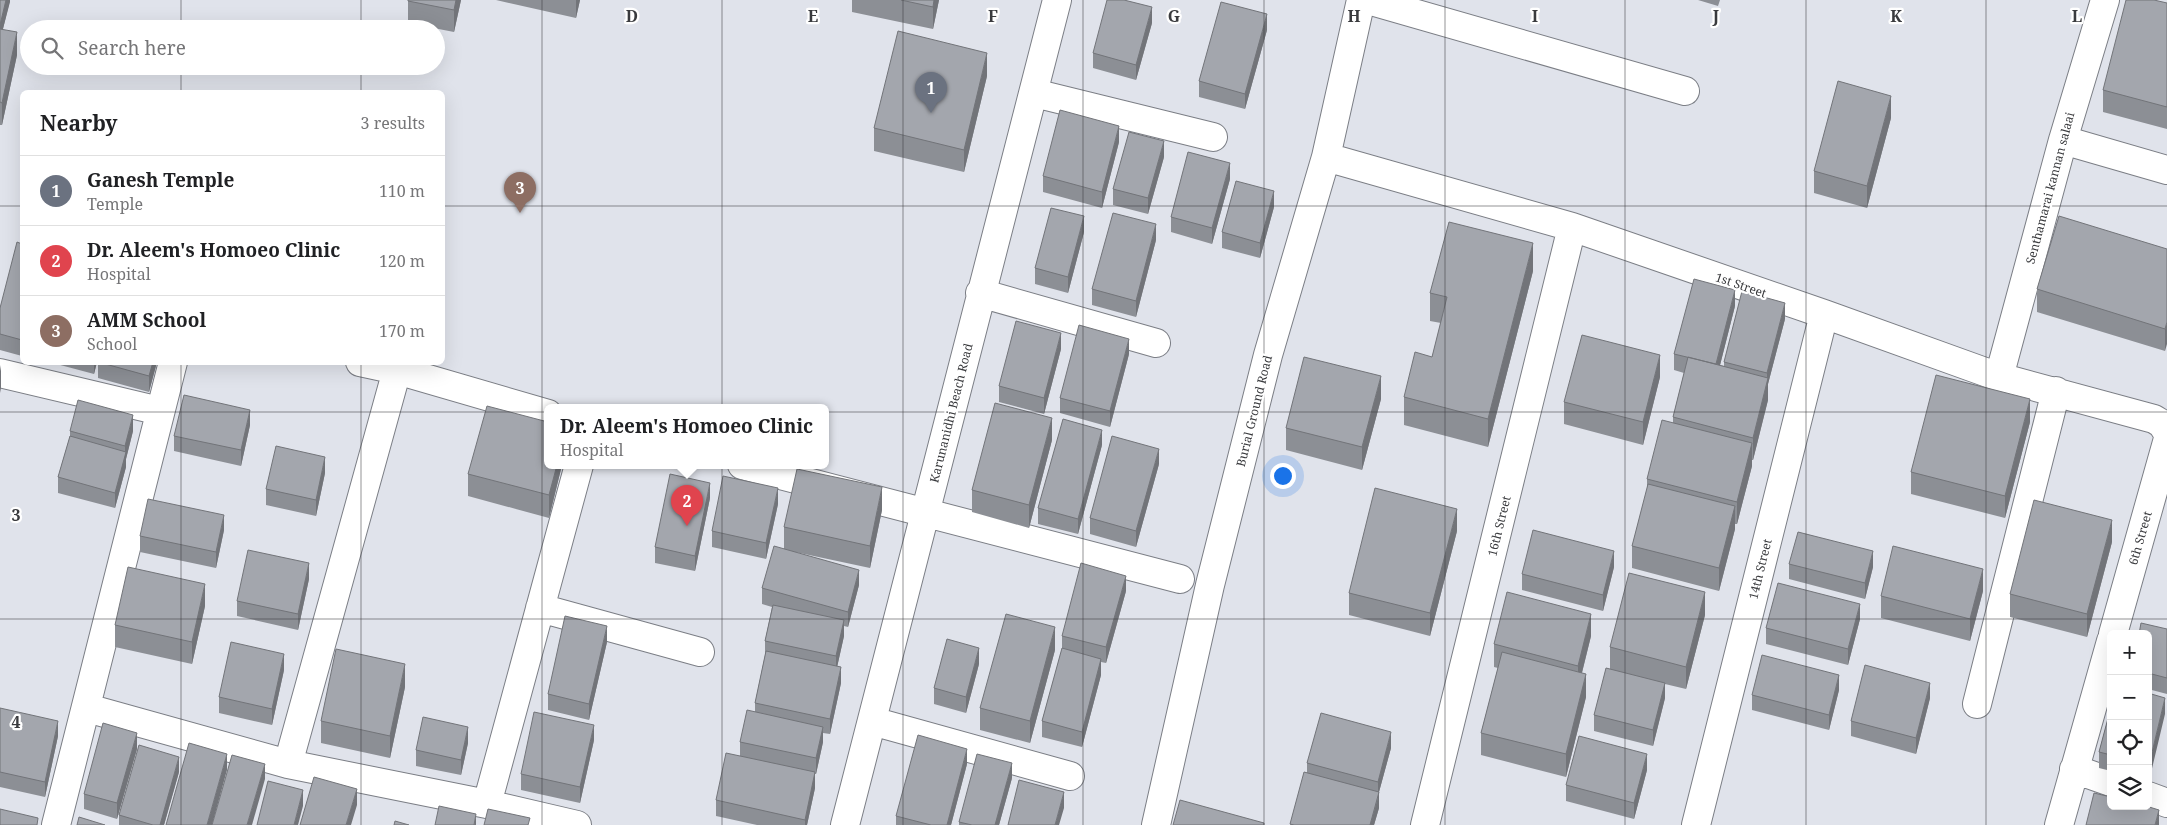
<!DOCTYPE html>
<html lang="en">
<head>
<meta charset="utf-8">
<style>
  body { margin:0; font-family:"Noto Serif",serif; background:#f6f6f6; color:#202124 }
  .controls { position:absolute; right:15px; bottom:15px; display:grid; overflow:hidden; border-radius:8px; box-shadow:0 5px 20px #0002 }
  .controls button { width:45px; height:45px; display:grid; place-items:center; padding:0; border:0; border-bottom:1px solid #e0e0e0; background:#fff; color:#202124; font:25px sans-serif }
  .you { position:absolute; left:1282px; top:475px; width:18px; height:18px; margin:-12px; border:4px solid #fff; border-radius:50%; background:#1a73e8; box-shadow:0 0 0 8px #1a73e833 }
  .badge { display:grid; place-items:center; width:32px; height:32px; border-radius:50%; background:#b45309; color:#fff; font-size:16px; font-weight:700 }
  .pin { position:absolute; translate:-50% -41px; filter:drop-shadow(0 1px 2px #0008) }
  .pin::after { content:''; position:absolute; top:26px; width:18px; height:15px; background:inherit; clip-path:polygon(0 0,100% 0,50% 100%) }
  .popup { position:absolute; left:544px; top:404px; width:285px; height:65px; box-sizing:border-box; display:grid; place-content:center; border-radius:8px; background:#fff; filter:drop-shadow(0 1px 4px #0005); font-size:16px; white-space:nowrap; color:#757577 }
  .popup b { font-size:19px; color:#202124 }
  .popup::after { content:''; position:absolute; left:50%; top:100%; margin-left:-10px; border:10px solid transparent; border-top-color:#fff }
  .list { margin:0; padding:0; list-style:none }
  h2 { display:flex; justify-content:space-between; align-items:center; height:65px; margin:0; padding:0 20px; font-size:21px }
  h2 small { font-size:16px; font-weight:400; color:#757577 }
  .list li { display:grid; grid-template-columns:32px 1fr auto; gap:15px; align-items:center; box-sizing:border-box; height:70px; padding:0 20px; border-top:1px solid #e0e0e0 }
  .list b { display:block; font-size:19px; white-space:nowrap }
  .list p { margin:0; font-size:16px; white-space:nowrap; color:#757577 }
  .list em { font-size:16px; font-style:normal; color:#757577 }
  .icon { flex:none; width:28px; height:28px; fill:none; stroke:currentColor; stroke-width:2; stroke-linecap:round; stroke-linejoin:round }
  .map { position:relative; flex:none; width:2167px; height:825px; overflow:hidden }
  .search { position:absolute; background:#fff; box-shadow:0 5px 20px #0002; left:20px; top:20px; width:425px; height:55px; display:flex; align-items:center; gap:12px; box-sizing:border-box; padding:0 18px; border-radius:28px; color:#757577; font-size:19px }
  .panel { position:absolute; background:#fff; box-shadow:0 5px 20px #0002; left:20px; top:90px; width:425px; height:275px; border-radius:8px }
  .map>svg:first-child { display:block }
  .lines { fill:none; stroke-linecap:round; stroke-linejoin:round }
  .street-casing { stroke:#7b7e85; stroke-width:30 }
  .street { stroke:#fff; stroke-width:28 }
  .wall { fill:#8c8f95 }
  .shaded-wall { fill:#727479 }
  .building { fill:#a3a6ad; stroke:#727479 }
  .grid { fill:none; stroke:#3a3b3e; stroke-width:1; stroke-opacity:0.55 }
  .labels { text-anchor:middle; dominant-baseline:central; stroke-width:4.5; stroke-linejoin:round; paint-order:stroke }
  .street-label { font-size:12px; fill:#3a3b3e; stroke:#fff }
  .grid-label { font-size:16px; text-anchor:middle; font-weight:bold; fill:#3a3b3e; stroke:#fff; stroke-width:4.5; stroke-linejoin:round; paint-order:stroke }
</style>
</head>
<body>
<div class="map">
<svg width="2167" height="825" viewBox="0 0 2167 825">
  <rect width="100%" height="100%" fill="#e0e3eb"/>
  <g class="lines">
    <g class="street-casing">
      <path id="street" d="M1368,0L1685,91
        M1034,93L1213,137
        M2063,140L2167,170
        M1326,157L1572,227L1824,314L1999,377L2154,419L2162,424L2167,432
        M980,293L1156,343
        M360,362L397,370L548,414
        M0,373L160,411
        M1999,377L2063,140L2105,0
        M742,465L1180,579
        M540,608L700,652
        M2113,634L2167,442
        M1977,704L2056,391
        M87,708L288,764L487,804L577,825
        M872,721L1070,776
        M288,764L397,370
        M2074,769L2111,782
        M2148,796L2167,803
        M487,804L579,465
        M56,825L173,362
        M845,825L1057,0
        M1156,825L1210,585L1268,355L1326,157L1361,0
        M1425,825L1572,227
        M1696,825L1824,314
        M2059,825L2111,641"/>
    </g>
    <use href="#street" class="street"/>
  </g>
  <path class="wall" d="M0,0H10L3,29L17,55L2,125H0Z
    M408,0H461L454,32L408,23Z
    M496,0H580L576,18Z
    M852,0H939L933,29L852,12Z
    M1698,0H1720L1718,6Z
    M2167,3V129L2103,112V90Z
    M1152,23L1136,80L1093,68V53Z
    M1267,30L1245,109L1199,97V81Z
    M987,76L964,172L874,151V128Z
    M1891,118L1867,208L1814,193V171Z
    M1119,142L1102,208L1043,192V176Z
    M1164,157L1148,214L1113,205V189Z
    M1230,179L1212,244L1171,232V217Z
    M1274,207L1260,258L1222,248V232Z
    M1084,232L1068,293L1035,284V268Z
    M1156,240L1136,317L1092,305V289Z
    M22,244V356L0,350V308Z
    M2167,249L2165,351L2037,312V289Z
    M1533,271L1488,447L1404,425V397L1432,357L1441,323L1430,321V293Z
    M1735,306L1720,365L1724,366V362L1785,319L1768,384V400L1753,460H1752V466L1737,524H1735V529L1719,591L1632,568V546L1647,491V479L1673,423V417L1684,373L1674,370V354Z
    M1061,349L1044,414L999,402V386Z
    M1129,354L1110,427L1060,413V398Z
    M49,362H97L94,374Z
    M157,362L149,392L98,378V363Z
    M1660,377L1643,445L1564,424V402Z
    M1381,399L1362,470L1286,450V428Z
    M2030,422L2005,518L1911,494V472Z
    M250,425L241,466L174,451V436Z
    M70,431H133L126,459V467L115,508L58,493V477L70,436Z
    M1052,440L1029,528L972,512V490Z
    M1102,445L1078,534L1038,524V508Z
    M1159,464L1136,547L1090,534V518Z
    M562,465L549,518L468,496V474Z
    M325,473L316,516L266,505V489Z
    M710,498L695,571L655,563V547Z
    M778,504L766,559L712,547V531Z
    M882,510L870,568L795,552L859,585L848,627L844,626V636L837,667L841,683L830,734L823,733V742L816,774H815V788L807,825H757L716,816V800L740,756V742L755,712V703L765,655V641L772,607L762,604V588L784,549V527Z
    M224,530L216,568L140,552V536Z
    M1457,531L1430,636L1349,615V593Z
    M2112,542L2087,637L2010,617V594Z
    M1789,564L1873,567L1865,599L1789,579Z
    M1614,567L1603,611L1522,590V574Z
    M309,579L298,630L237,616V601Z
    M1126,591L1106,663L1101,662V675L1082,747L1042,737V721L1062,649V636Z
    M1983,591L1970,641L1881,618V596Z
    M205,606L192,664L115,647V625Z
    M1705,615L1686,689L1665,684V698L1653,746L1594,731V715L1610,669V647Z
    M1860,619L1848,665L1766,644V628Z
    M2167,629V694L2148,689V634Z
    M1591,636L1582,673L1586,697L1566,777L1481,755V733L1498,668L1494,667V644Z
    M607,642L589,720L548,710V694Z
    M1055,650L1030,743L980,730V708Z
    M979,664L966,713L934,704V688Z
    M284,670L272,725L219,713V697Z
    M405,687L390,758L321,743V721Z
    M1839,690L1829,730L1752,710V695Z
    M1930,698L1916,754L1851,736V721Z
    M2111,707V771L2099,768V752Z
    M0,708L58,736L45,797L0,787Z
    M594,740L580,803L521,790V774Z
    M468,743L461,775L416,766V750Z
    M1391,748L1379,792V808L1374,825H1290L1307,773V763Z
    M137,749L117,819L84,809V794Z
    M967,764L951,825H896V816Z
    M1647,770L1634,819L1566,801V785Z
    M179,772L164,825H119V815Z
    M1012,778L999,825H959V822Z"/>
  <path class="shaded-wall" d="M6,0H10V2L0,40V25Z
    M456,0H461L454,32V10Z
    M576,0H580L576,18Z
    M934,0H939L933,29V7Z
    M1152,7V23L1136,80V65Z
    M1267,14V30L1245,109V94Z
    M17,32V55L2,125V103Z
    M987,53V76L964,172V150Z
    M1891,96V118L1867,208V186Z
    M1119,126V142L1102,208V192Z
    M1164,141V157L1148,214V198Z
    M1230,163V179L1212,244V228Z
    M1274,191V207L1260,258V243Z
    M1084,216V232L1068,293V277Z
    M1156,224V240L1136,317V301Z
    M1533,243V271L1488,447V419Z
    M1735,290V306L1716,381V365Z
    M1785,303V319L1768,384V400L1753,460V438L1767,383V373Z
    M2167,322V344L2165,351V329Z
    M1061,333V349L1044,414V398Z
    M1129,339V354L1110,427V411Z
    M1660,355V377L1643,445V422Z
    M94,362H97L94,374Z
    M153,362H157L149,392V376Z
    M1,365V388L0,393V371Z
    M1381,376V399L1362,470V447Z
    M2030,399V422L2005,518V496Z
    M250,410V425L241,466V450Z
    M133,415V431L126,459V467L115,508V493L125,454V446Z
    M1052,418V440L1029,528V505Z
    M1102,430V445L1078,534V519Z
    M1752,443V466L1737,524V502Z
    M1159,449V464L1136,547V531Z
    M325,457V473L316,516V500Z
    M557,465H562L549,518V495Z
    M710,483V498L695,571V556Z
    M882,487V510L870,568V546Z
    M778,488V504L766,559V543Z
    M1735,506V529L1719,591V568Z
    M1457,509V531L1430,636V613Z
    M224,515V530L216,568V552Z
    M2112,520V542L2087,637V614Z
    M1614,551V567L1603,611V595Z
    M1873,551V567L1865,599V583Z
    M309,563V579L298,630V614Z
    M1983,569V591L1970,641V619Z
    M859,570V585L848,627V612Z
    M1126,576V591L1106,663V647Z
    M205,584V606L192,664V642Z
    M1705,592V615L1686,689V667Z
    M1860,604V619L1848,665V649Z
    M1591,614V636L1578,688V666Z
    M844,620V636L836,672V656Z
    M607,626V642L589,720V704Z
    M1055,627V650L1030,743V721Z
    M979,648V664L966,713V697Z
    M284,654V670L272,725V709Z
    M1101,659V675L1082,747V732Z
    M405,664V687L390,758V736Z
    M841,667V683L830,734V719Z
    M1586,674V697L1566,777V754Z
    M1839,675V690L1829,730V715Z
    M1665,683V698L1653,746V730Z
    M1930,683V698L1916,754V738Z
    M2165,698V714L2149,781V765Z
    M58,721V736L45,797V782Z
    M594,725V740L580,803V787Z
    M468,727V743L461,775V760Z
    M823,727V742L816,774V758Z
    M1391,732V748L1379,792V808L1374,825H1370L1378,798V782Z
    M137,733V749L117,819V803Z
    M967,749V764L951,825H947Z
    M227,754V770L212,825H207Z
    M1647,754V770L1634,819V803Z
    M179,757V772L164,825H160Z
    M1012,763V778L999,825H995Z
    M265,764V779L252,825H247Z
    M815,772V788L807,825H805V820Z
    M357,789V805L351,825H346Z
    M303,790V806L298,825H294Z
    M1064,792V808L1059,825H1055Z
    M2159,810V825H2155Z
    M476,814V825H474Z"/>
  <path class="building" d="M0,0H6L0,25Z
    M408,0H456L454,10L408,1Z
    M901,0H934L933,7Z
    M1107,0H1124L1152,7L1136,65L1093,53Z
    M2126,0H2154L2167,3V107L2103,90Z
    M1221,2L1267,14L1245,94L1199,81Z
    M0,29L17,32L2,103L0,102Z
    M898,31L987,53L964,150L874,128Z
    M1838,81L1891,96L1867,186L1814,171Z
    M1060,110L1119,126L1102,192L1043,176Z
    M1129,132L1164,141L1148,198L1113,189Z
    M1188,152L1230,163L1212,228L1171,217Z
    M1236,181L1274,191L1260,243L1222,232Z
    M1051,208L1084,216L1068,277L1035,268Z
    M1113,213L1156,224L1136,301L1092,289Z
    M2059,216L2167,249V322L2165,329L2037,289Z
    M1449,222L1533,243L1488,419L1404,397L1415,352L1432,357L1447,297L1430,293Z
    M17,242L22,244V340L0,334V308Z
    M1694,279L1735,290L1716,364L1674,354Z
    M1742,291L1785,303L1767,373L1724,362Z
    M1016,321L1061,333L1044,398L999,386Z
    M1079,325L1129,339L1110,411L1060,398Z
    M1582,335L1660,355L1643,422L1564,402Z
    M1304,357L1381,376L1362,447L1286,428Z
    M1688,357L1768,378L1753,438L1673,417Z
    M98,362H153L149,376Z
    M1936,375L2030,399L2005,496L1911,472Z
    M184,395L250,410L241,450L174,436Z
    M78,400L133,415L125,446L70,431Z
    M995,403L1052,418L1029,505L972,490Z
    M487,406L548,422V465H557L549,495L468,474Z
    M1063,419L1102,430L1078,519L1038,508Z
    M1662,420L1752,443L1737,502L1647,479Z
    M70,436L126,452L115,493L58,477Z
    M1112,436L1159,449L1136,531L1090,518Z
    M276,446L325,457L316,500L266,489Z
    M797,469L882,487L870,546L784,527Z
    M670,474L710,483L695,556L655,547Z
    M723,476L778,488L766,543L712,531Z
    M1648,484L1735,506L1719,568L1632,546Z
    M1375,488L1457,509L1430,613L1349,593Z
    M148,499L224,515L216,552L140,536Z
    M2034,500L2112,520L2087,614L2010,594Z
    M1533,530L1614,551L1603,595L1522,574Z
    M1798,532L1873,551L1865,583L1789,564Z
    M774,546L859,570L848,612L762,588Z
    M1893,546L1983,569L1970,619L1881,596Z
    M248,550L309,563L298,614L237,601Z
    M1081,563L1126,576L1106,647L1062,636Z
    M128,567L205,584L192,642L115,625Z
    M1629,573L1705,592L1686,667L1610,647Z
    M1778,583L1860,604L1848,649L1766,628Z
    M1507,592L1591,614L1578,666L1494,644Z
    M773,605L844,620L836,656L765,641Z
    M1006,614L1055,627L1030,721L980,708Z
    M565,616L607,626L589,704L548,694Z
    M2141,623L2167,629V678L2148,673V634H2139Z
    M947,639L979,648L966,697L934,688Z
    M231,642L284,654L272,709L219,697Z
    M1062,648L1101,659L1082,732L1042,721Z
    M336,649L405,664L390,736L321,721Z
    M766,651L841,667L830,719L755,703Z
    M1502,652L1586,674L1566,754L1481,733Z
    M1762,655L1839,675L1829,715L1752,695Z
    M1865,665L1930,683L1916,738L1851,721Z
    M1606,668L1665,683L1653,730L1594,715Z
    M2148,693L2165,698L2149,765H2148Z
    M2111,707V755L2099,752Z
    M0,708L58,721L45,782L0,772Z
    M747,710L823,727L816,758L740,742Z
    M534,712L594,725L580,787L521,774Z
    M1321,713L1391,732L1378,782L1307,763Z
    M423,717L468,727L461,760L416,750Z
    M103,723L137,733L117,803L84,794Z
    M918,735L967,749L947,825H931L896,816Z
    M1579,736L1647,754L1634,803L1566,785Z
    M189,743L227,754L207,825H166Z
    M139,745L179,757L160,825H153L119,815Z
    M726,753L815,772L805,820L716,800Z
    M977,754L1012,763L995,825H972L959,822Z
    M232,755L265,764L247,825H212Z
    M1304,772L1379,792L1370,825H1294L1290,824Z
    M314,777L357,789L346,825H300Z
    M1019,780L1064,792L1055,825H1008Z
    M268,781L303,790L294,825H257Z
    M2094,793L2111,797V806H2146L2159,810L2155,825H2086Z
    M1180,800L1264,823V825H1173Z
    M439,806L476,814L474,825H435Z
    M0,809L38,818L37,825H0Z
    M488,809L530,818L528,825H484Z
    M79,817L105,825H77Z
    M395,821L409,825H394Z"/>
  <path class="grid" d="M181,0V29M361,0V29M542,0V825M722,0V825M903,0V825M1083,0V825M1264,0V825M1445,0V825M1625,0V825M1806,0V825M1986,0V825M181,66V92M361,66V92M0,206H22M442,206H2167M181,362V825M361,362V825M0,412H2167M0,619H2167"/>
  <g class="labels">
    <g class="street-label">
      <text transform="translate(2050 188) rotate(-75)">Senthamarai kannan salaai</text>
      <text transform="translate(1741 285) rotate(19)">1st Street</text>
      <text transform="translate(1254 411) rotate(-76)">Burial Ground Road</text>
      <text transform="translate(951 413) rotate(-76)">Karunanidhi Beach Road</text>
      <text transform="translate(1499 526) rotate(-76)">16th Street</text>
      <text transform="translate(2140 538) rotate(-74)">6th Street</text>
      <text transform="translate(1760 569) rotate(-76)">14th Street</text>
    </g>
  </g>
  <g class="grid-label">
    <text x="632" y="22">D</text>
    <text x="813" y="22">E</text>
    <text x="993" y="22">F</text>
    <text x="1174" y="22">G</text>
    <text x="1354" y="22">H</text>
    <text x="1535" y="22">I</text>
    <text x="1716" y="22">J</text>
    <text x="1896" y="22">K</text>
    <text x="2077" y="22">L</text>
    <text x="16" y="521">3</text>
    <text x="16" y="728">4</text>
  </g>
</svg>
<div class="controls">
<button>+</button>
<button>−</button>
<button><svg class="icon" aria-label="locate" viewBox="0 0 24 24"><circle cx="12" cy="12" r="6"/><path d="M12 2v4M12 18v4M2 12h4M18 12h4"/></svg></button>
<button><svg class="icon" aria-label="layers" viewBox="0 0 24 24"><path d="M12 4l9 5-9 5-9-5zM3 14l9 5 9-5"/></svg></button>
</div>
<div class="you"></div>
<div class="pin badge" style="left:931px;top:113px;background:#6b7280">1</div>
<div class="pin badge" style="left:687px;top:526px;background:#e0444e">2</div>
<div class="popup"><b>Dr. Aleem's Homoeo Clinic</b>Hospital</div>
<div class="pin badge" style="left:520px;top:213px;background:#8d6e63">3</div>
<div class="search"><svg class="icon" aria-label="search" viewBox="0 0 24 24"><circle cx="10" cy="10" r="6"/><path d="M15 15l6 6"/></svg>Search here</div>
<section class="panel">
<h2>Nearby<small>3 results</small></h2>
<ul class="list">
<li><span class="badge" style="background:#6b7280">1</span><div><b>Ganesh Temple</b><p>Temple</p></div><em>110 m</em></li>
<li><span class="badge" style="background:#e0444e">2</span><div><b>Dr. Aleem's Homoeo Clinic</b><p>Hospital</p></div><em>120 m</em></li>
<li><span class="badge" style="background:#8d6e63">3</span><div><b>AMM School</b><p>School</p></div><em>170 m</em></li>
</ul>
</section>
</div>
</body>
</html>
